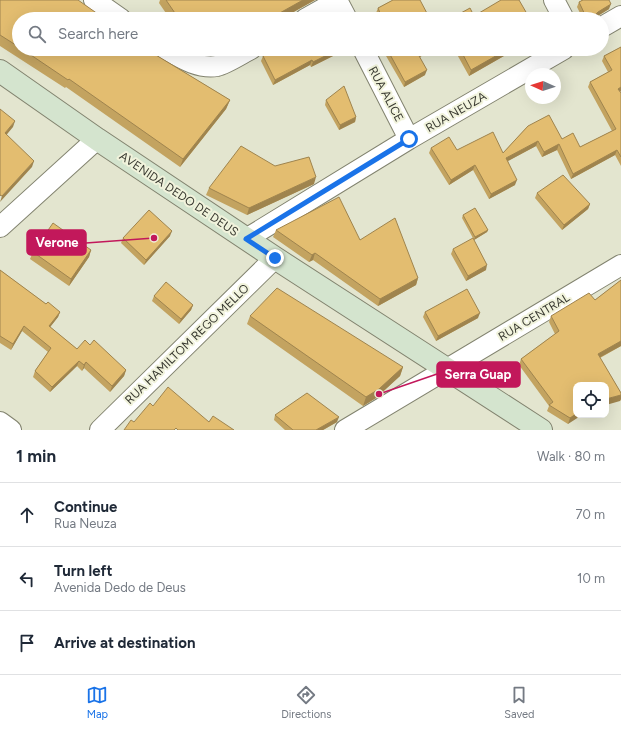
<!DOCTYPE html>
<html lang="en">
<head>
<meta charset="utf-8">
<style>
  body { margin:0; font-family:Figtree,sans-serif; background:#f2f2f3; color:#1f2937 }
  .controls { position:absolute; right:12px; bottom:12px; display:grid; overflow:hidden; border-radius:8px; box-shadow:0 4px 16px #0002 }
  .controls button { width:36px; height:36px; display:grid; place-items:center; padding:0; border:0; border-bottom:1px solid #e0e1e3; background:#fff; color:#1f2937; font:20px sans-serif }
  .compass { position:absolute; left:525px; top:68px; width:36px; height:36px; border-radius:50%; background:#fff; box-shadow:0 4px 16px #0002; rotate:273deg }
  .stop { position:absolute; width:12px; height:12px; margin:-9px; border:3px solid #1a73e8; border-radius:50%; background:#fff }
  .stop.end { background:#1a73e8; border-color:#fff; box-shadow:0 1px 4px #0008 }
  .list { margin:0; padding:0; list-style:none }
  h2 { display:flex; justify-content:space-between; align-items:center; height:52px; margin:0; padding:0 16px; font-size:17px }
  h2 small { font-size:13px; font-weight:400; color:#747a83 }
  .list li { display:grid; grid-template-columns:26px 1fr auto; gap:12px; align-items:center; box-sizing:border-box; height:64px; padding:0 16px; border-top:1px solid #e0e1e3 }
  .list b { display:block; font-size:15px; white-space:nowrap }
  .list p { margin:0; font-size:13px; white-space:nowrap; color:#747a83 }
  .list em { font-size:13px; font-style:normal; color:#747a83 }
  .icon { flex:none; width:22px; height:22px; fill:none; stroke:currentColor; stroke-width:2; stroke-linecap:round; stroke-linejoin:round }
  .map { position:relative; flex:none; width:621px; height:430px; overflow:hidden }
  .search { position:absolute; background:#fff; box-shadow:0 4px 16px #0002; left:12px; right:12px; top:12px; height:44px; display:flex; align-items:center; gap:10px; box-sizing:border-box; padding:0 14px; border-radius:22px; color:#747a83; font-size:15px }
  .sheet { height:244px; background:#fff }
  nav { display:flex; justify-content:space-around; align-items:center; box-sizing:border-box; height:56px; border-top:1px solid #e0e1e3; background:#fff; font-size:11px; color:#747a83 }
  nav a { display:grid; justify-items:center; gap:2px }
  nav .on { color:#1a73e8 }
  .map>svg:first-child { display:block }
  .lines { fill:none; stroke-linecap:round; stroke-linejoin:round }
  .minor-casing { stroke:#82836f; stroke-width:22 }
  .secondary-casing { stroke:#82836f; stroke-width:24 }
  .minor { stroke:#fff; stroke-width:20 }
  .secondary { stroke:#d4e4ce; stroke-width:22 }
  .wall { fill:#c3a360 }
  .shaded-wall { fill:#9f844e }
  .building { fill:#e3bd70; stroke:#9f844e }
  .route { stroke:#1a73e8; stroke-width:5 }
  .labels { text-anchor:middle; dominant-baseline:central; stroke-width:4; stroke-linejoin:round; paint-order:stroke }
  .street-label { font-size:12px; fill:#383930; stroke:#f1f3dc }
  .leader { fill:none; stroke:#c2185b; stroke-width:1.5 }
  .callout-dot { fill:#c2185b; stroke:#f1f3dc; stroke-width:1.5 }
  .callout { fill:#c2185b; stroke:#c2185b; stroke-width:1.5 }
  .callout-label { font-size:13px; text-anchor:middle; font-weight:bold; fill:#fff }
</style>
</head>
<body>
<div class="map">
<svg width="621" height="430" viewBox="0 0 621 430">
  <rect width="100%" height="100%" fill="#e3e5cf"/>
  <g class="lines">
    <g class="minor-casing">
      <path id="minor" d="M94,0L121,19
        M337,0L347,19
        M554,0L564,19
        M305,19L337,1
        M602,27L621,16
        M165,49C181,58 198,69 217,66C226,64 243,53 251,49
        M363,49L409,139
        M0,227L97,139
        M246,239L409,139L564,49
        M0,422L11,430
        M100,430L275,258
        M345,430L621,265"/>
    </g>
    <g class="secondary-casing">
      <path id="secondary" d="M0,71L97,139L275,258L541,430"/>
    </g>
    <use href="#minor" class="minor"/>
    <use href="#secondary" class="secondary"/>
  </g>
  <path class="wall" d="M0,0L19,19V49H146L230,100L226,109L180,167L66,87L65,88L0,46Z
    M160,0H315L281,19H170L159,3Z
    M393,0L377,16L376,13L378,8Z
    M581,0H609V9L596,17L594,19H583L577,7L579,2L581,1Z
    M621,47V91H620L621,93V166L615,155L571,179L557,150L542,157L536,146L508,161L515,185L489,199L473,170L449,185L429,153L431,148L457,150L503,153L528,126L562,139L580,147L612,131L588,87L590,82L608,72L602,61L604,56Z
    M191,49H219L204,54L192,50Z
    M382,49H434L420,57L425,75L404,87Z
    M454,49H516L469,76Z
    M335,51L333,56L311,67L310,65L273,85L261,61L263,56Z
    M326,100L356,117L355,122L339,130L325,105Z
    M314,184L247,215L206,195L209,188Z
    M537,193L590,204L588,209L562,230L535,198Z
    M463,215L488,230L487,232L474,240L462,218Z
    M276,230L360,240L418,278L416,285L378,306L313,260L309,262L273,237Z
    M170,236L144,265L121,243L123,238Z
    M453,249L486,270L466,281L451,254Z
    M91,250L89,257L69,286L30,259L33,252Z
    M0,270L46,304L60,312L58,317L50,327L77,349L90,345L126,370L124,376L110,392L84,368L82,371L77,366L50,392L33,377L35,371L48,352L22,331L11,350L0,343Z
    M621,280V346L600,358L621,393V399L620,401L606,385L568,424L547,411L549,406L519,365L521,359L555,334L549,322L551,316L595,300Z
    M154,296L193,305L191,310L179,324L152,301Z
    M425,312L478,318L436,341L423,317Z
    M250,316L403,367L400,376L376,398L363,406L247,324Z
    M275,415L337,422L323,430H285L274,420Z"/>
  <path class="shaded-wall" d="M303,0H315L281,19H269Z
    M611,4L609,9L596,17L594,19H593L594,16L598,12Z
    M206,49H219L204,54Z
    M427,49H434L416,59L418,54Z
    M508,49H516L469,76L471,70Z
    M335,51L333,56L311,67L313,62Z
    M312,60L310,65L273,85L275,80Z
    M427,70L425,75L404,87L405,82Z
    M621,87V91L617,94L618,89Z
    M230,100L226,109L180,167L183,159Z
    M356,117L355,122L339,130L340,125Z
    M15,121L13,127L3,139L5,133Z
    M538,141L536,146L504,163L506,158Z
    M559,144L557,150L542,157L544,152Z
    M617,150L615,155L571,179L573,174Z
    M34,161L32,167L0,202L2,196Z
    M475,165L473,170L449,185L451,180Z
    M316,177L314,184L247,215L249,208Z
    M517,180L515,185L489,199L491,194Z
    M590,204L588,209L562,230L564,225Z
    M488,230L487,232L474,240L475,237Z
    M172,231L170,236L144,265L146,260Z
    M91,250L89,257L69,286L71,279Z
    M315,253L313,260L309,262L312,255Z
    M487,265L486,270L466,281L468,276Z
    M418,278L416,285L378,306L380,299Z
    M193,305L191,310L179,324L181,319Z
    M60,312L58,317L47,331L49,326Z
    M480,313L478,318L436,341L438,336Z
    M24,326L22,331L11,350L13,344Z
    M621,341V346L595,360L598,354Z
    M79,361L77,366L50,392L52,387Z
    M86,362L84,368L82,371L84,365Z
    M403,367L400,376L376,398L363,406L366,397Z
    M126,370L124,376L110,392L112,386Z
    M621,395V399L620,401L606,405V399Z
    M576,414V415H582L568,424L570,418Z
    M339,417L337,422L323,430H316Z"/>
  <path class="building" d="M0,0H78L105,19H19V47L0,35Z
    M166,0H303L269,19H179Z
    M393,0H420L430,19H375L380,13L378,8Z
    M501,0H519L530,19H450L470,8L474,16Z
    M583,0H609L611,4L598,12L594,16L593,19H587L579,2Z
    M621,47V87L618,89L621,93V157L617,150L573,174L559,144L544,152L538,141L506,158L517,180L491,194L475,165L451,180L431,148L449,137L457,150L493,132L503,153L528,126L549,115L562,139L573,133L580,147L616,129L590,82L612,70L604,56Z
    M22,49H146L230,100L183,159L69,79L68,80Z
    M277,49H333L335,51L313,62L312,60L275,80L263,56Z
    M387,49H427L418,54L427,70L405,82Z
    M460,49H508L471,70Z
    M344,86L356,117L340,125L326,100Z
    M0,109L15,121L5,133L34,161L2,196L0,195V196Z
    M241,146L275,166L309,157L316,177L249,208L209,188Z
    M563,175L590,204L564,225L537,193Z
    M339,197L360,240L395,218L418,278L380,299L315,253L312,255L276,230Z
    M475,208L488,230L475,237L463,215Z
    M149,210L172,231L146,260L123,238Z
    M53,223L91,250L71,279L33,252Z
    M473,238L487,265L468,276L453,249Z
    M0,270L46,304L48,302L60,312L49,326L77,349L85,340L90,345L94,340L126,370L112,386L86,362L84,365L79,361L52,387L35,371L51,348L24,326L13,344L0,336Z
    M621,280V341L598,354L621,393V395L606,399V385H576V414L570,418L549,405L553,402L521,359L559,331L551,316L589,293L595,300Z
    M166,282L193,305L181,319L154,296Z
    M277,288L403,367L379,389L366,397L250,316Z
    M467,289L480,313L438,336L425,312Z
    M168,387L209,422L213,416L234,430H178L176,428L174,430H124L131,420L134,422L150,403L153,406Z
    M307,393L339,417L316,430H293L275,415Z"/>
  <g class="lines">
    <path class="route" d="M275,258L246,239L409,139"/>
  </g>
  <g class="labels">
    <g class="street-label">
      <text transform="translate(386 94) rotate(62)">RUA ALICE</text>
      <text transform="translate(456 112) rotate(-30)">RUA NEUZA</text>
      <text transform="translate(179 194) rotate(34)">AVENIDA DEDO DE DEUS</text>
      <text transform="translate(534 317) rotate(-31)">RUA CENTRAL</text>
      <text transform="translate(187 344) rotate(-44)">RUA HAMILTOM REGO MELLO</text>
    </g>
  </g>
  <path class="leader" d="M154 238L86 243M379 394L437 374"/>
  <g class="callout-dot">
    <circle cx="154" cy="238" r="4"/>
    <circle cx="379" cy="394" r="4"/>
  </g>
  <g class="callout">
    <rect x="27" y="230" width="59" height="25" rx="4"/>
    <rect x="437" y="362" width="83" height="25" rx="4"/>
  </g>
  <g class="callout-label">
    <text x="57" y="247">Verone</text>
    <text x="478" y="379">Serra Guap</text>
  </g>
</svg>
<div class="controls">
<button><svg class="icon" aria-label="locate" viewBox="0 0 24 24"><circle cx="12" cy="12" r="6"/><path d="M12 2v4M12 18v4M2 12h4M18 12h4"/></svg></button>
</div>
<svg class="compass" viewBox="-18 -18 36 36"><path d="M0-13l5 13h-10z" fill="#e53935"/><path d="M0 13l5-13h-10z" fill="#747a83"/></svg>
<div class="stop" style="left:409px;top:139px"></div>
<div class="stop end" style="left:275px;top:258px"></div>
<div class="search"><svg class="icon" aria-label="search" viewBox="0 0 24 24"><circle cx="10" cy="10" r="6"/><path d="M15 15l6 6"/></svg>Search here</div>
</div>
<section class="sheet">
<h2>1 min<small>Walk · 80 m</small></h2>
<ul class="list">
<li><svg class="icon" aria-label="ahead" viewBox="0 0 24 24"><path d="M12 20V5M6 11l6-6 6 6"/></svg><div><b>Continue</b><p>Rua Neuza</p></div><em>70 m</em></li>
<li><svg class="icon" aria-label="left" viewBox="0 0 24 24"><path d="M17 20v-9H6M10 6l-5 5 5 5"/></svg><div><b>Turn left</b><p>Avenida Dedo de Deus</p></div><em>10 m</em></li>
<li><svg class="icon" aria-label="arrive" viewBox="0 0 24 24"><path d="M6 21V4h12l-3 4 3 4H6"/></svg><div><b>Arrive at destination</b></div></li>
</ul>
</section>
<nav>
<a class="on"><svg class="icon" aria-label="map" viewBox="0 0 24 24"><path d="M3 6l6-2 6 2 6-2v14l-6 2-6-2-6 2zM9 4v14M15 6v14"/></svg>Map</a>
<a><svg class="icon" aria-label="directions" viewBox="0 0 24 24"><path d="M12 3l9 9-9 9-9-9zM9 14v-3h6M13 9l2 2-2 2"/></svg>Directions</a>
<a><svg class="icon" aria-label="saved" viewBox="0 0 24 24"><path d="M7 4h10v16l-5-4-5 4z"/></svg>Saved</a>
</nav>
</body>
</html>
